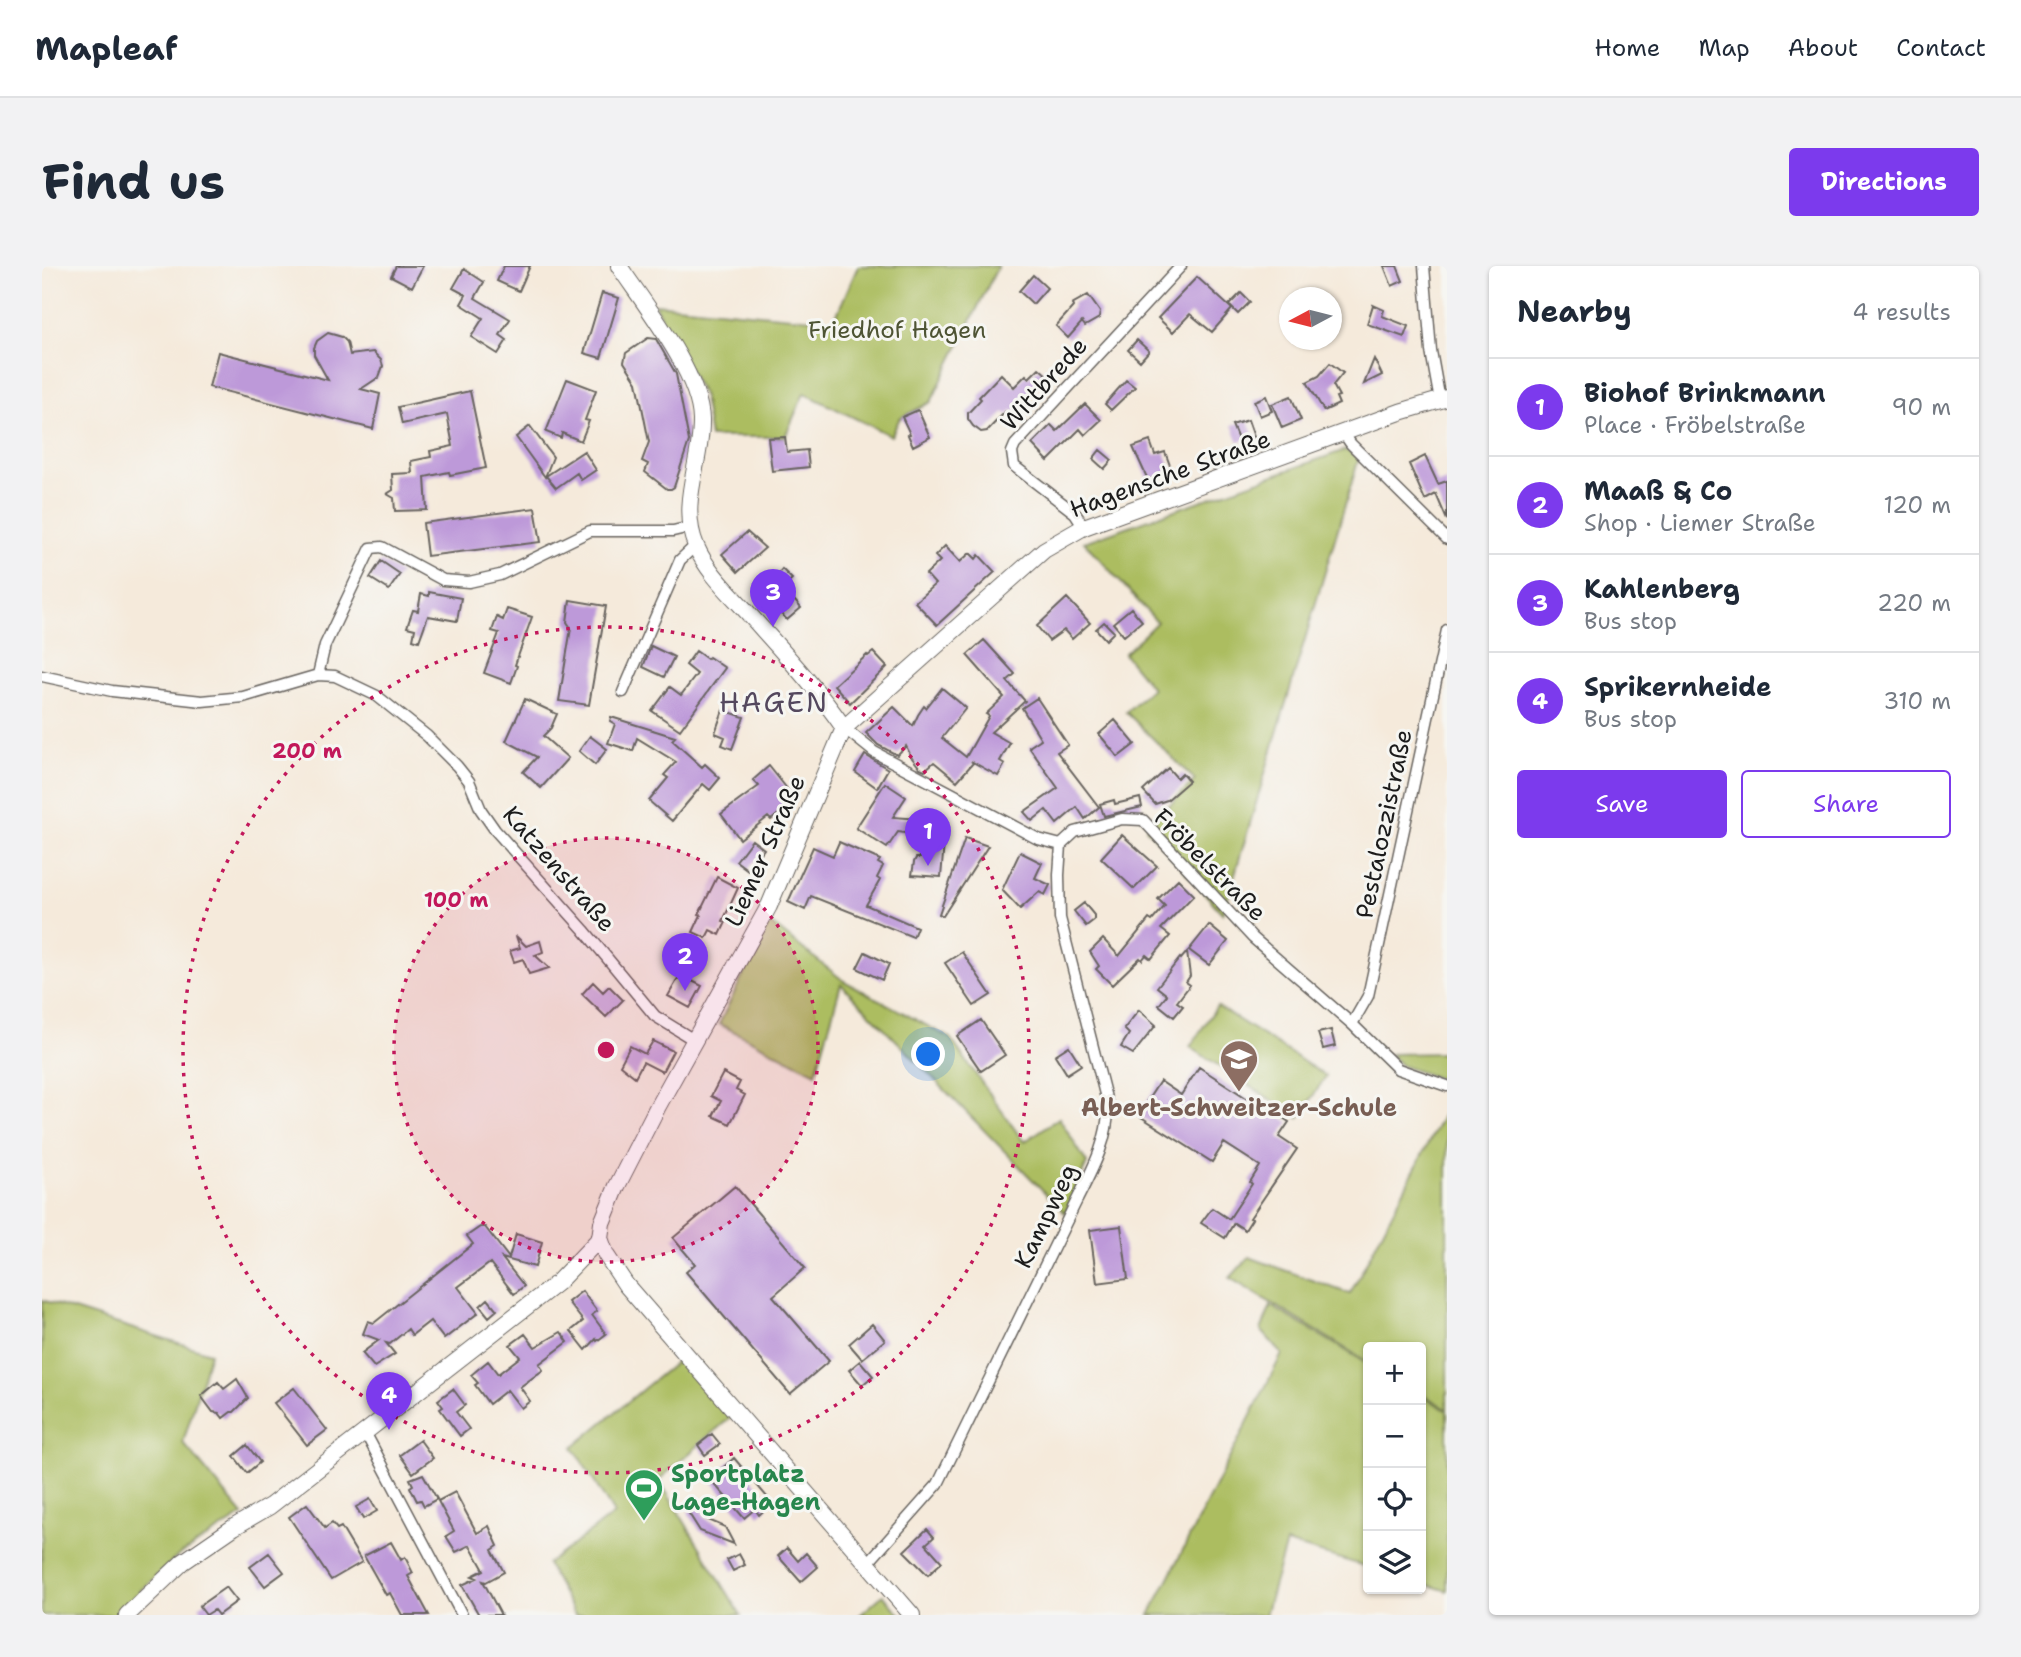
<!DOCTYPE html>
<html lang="en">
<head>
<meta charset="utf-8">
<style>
  body { margin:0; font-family:"Shantell Sans",sans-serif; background:#f2f2f3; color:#1f2937 }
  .controls { position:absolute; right:21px; bottom:21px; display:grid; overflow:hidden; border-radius:7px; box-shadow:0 2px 5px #0004 }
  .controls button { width:63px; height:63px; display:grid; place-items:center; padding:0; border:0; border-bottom:2px solid #e0e1e3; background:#fff; color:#1f2937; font:35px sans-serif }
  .compass { position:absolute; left:1237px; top:21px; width:63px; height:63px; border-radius:50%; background:#fff; box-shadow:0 2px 5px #0004; rotate:263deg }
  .you { position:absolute; left:887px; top:789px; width:24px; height:24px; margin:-18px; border:5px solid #fff; border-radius:50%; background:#1a73e8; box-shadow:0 0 0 10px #1a73e833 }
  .badge { display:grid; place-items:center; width:46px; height:46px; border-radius:50%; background:#7c3aed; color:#fff; font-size:23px; font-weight:700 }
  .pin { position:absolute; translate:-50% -58px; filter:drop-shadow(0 2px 4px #0008) }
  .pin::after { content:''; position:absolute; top:37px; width:24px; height:21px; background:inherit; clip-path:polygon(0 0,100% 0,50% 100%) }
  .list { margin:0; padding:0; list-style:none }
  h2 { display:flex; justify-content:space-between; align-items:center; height:91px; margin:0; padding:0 28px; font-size:30px }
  h2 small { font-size:23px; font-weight:400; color:#747a83 }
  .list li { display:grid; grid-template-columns:46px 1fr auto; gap:21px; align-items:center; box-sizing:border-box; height:98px; padding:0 28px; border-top:2px solid #e0e1e3 }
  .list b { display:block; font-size:26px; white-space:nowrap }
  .list p { margin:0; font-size:23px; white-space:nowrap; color:#747a83 }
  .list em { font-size:23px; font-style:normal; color:#747a83 }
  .actions { display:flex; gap:14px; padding:21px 28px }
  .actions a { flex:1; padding:16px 0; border:2px solid #7c3aed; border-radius:7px; text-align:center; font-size:24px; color:#7c3aed }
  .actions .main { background:#7c3aed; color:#fff }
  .icon { flex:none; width:38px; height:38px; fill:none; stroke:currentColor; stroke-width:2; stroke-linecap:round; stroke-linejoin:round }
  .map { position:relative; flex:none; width:1405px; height:1349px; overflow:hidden; border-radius:7px }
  header { display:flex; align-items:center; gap:42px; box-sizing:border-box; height:98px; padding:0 35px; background:#fff; border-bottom:2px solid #e0e1e3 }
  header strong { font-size:33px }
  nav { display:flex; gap:38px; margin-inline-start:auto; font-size:24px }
  .intro { display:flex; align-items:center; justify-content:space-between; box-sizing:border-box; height:168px; padding:0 42px }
  h1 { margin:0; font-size:49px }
  .button { padding:18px 32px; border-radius:7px; background:#7c3aed; color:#fff; font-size:24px; font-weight:700 }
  main { display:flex; gap:42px; padding:0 42px }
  aside { flex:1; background:#fff; border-radius:7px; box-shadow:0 2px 5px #0004 }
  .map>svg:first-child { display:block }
  .green { fill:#acbd61; stroke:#646c3e; stroke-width:2 }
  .building { fill:#bd99d9 }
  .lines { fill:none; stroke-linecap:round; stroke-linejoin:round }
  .street-casing { stroke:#68645f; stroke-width:13 }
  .secondary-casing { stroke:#68645f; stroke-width:18 }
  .street { stroke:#fff; stroke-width:10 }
  .secondary { stroke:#fff; stroke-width:16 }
  .ring { fill:none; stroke:#c2185b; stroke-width:3.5; stroke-dasharray:3.5 7 }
  .labels { text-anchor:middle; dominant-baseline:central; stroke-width:6; stroke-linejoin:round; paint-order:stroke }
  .park-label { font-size:24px; fill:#4e5434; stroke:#f6f6f2 }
  .street-label { font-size:24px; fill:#1c1c1c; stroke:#f6f6f2 }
  .education-label { font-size:24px; font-weight:bold; fill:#785e54; stroke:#f6f6f2 }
  .leisure-label { font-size:24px; font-weight:bold; fill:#27864d; stroke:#f6f6f2; text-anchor:start }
  .quarter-label { font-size:28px; letter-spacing:2px; fill:#54485e; stroke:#f6f6f2 }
  .centre { fill:#c2185b; stroke:#f6f6f2; stroke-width:3.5 }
  .ring-label { font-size:21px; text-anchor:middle; font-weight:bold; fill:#c2185b; stroke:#f6f6f2; stroke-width:6; stroke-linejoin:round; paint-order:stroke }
</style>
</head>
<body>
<header>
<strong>Mapleaf</strong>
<nav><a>Home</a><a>Map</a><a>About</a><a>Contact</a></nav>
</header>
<div class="intro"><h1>Find us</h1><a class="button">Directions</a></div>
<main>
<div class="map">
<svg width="1405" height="1349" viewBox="0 0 1405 1349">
  <rect width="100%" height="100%" fill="#f6f6f2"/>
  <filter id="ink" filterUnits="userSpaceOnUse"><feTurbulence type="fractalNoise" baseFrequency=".0143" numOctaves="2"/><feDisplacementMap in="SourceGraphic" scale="14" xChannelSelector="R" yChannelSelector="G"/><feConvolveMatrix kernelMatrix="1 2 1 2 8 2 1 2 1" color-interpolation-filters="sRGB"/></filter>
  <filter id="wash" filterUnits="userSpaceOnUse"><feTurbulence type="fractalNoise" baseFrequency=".00686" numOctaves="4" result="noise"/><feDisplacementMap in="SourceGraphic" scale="28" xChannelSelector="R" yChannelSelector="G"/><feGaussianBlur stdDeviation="1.57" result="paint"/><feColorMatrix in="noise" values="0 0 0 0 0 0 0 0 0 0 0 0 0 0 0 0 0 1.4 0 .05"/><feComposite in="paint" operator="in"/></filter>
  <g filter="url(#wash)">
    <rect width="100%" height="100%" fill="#f5eadb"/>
    <path class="green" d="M816,0H956L889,136L858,152L849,170L762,127L743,171H668L661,130L612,38L792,55Z
      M1303,184L1317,192L1181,648L1104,562L1153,514L1084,446L1110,422L1082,388L1115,356L1042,276Z
      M727,656L802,715L908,772L982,876L1017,852L1045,897L1023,947L799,718L774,807L677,758Z
      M1175,740L1284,810L1257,852L1148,781Z
      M1405,787V815L1360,800L1348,788Z
      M1405,841V1143L1379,1127V1081H1326V1096L1188,1012L1207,991L1308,1028Z
      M0,1034L168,1087L141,1177L201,1249L137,1289L72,1349H0Z
      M1229,1040L1326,1098V1301L1244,1277L1223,1349H1108L1240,1088L1219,1064Z
      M640,1091L690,1150L617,1214L699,1349H533L505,1298L572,1248L531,1181Z
      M1379,1129L1405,1145V1325L1379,1317Z
      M841,1329L859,1349H818Z"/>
    <g id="blocks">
      <path class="building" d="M354,0H381L370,21L349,10Z
        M462,0H488L477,25L455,15Z
        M1342,0H1355L1361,15L1350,20Z
        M422,3L442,16L433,32L468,53L458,69L465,74L456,88L429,71L441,52L419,38L424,29L411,22Z
        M991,9L1005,22L991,38L977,25Z
        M1155,11L1190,43L1170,66L1148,48L1131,66L1116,52Z
        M560,27L577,32L559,92L542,87Z
        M1199,27L1208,36L1196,48L1187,39Z
        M1046,29L1058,46L1057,52L1043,60L1040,56L1026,72L1014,60L1031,41L1030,38Z
        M1331,39L1342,44L1340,50L1366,60L1362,71L1325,58Z
        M286,67L300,71L305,76L308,89L331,86L339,94L341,100L337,111L319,123L338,128L331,163L167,121L176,86L286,114L272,89V82L275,75Z
        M606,72L614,73L634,108L647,175L632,221L629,223H625L603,206L606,198L600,195L607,176L595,116L582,96L584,87Z
        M1095,74L1107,85L1098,95L1086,84Z
        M1332,93L1340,109L1322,118Z
        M1288,97L1301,107L1291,119L1297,130L1294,131L1297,138L1282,145L1265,116L1277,110Z
        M997,102L1006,110L972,146L970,144L966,149L963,146L945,165L939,166L931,160L926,153V147L939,133L937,131L959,108L972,121L984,109L987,112Z
        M525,113L554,124L543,154L547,155L539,175L520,167L519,172L504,166Z
        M1084,114L1093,121L1069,144L1063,138Z
        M428,125L444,202L408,209L407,206L383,211L385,244L353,245L352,232L345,228L351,224L350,208L370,207L369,195L389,191L388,185L411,180L405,148L360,158L356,141Z
        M1224,130L1230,145L1218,150L1212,135Z
        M1249,130L1259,154L1240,162L1230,138Z
        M1043,138L1059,154L1043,169L1038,163L1006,195L990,178L1009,159L1015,165Z
        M876,144L888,171L871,180L866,169L868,168L860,151Z
        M1206,154L1212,171L1197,176L1190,159Z
        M488,160L511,191L503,211L474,171Z
        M743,171L745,186L765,184L767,201L730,205L726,172Z
        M1108,175L1113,189L1123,186L1130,205L1106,214L1091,181Z
        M1058,184L1070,194L1062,203L1051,193Z
        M542,185L554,204L539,214L535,207L514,222L504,210Z
        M1383,190L1396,218L1405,215V254L1394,228L1383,234L1367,198Z
        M493,242L499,276L385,290L381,257Z
        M705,266L723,282L696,306L680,288Z
        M903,280L918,296L928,287L934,293L937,289L953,306L895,359L873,336L893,318L884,308L898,295L893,290Z
        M339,295L358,308L347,324L328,312Z
        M740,303L750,313L741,321L759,342L745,354L726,333L739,321L732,313Z
        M387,326L419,332L415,355L386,350L377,375L371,373L373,363L365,361L371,344L376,345L379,328L387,330Z
        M1025,332L1048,357L1030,373L1022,364L1007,375L995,360Z
        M528,334L564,340L547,439L517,435L529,362L525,356Z
        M1089,342L1100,355L1082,370L1071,357Z
        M465,343L490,351L473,399L475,400L469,417L442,407L457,367L450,365L455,351L461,354Z
        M1062,356L1072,366L1064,374L1054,363Z
        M942,374L973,408L965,415L983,435L949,466L968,477L958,495L963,498L956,510L929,495L931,497L915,515L892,496L883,504L878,502L870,492L864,480L855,489L836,479L824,467L852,441L871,460L876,449L882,440L884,442L900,422L924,442L900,472L924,491L947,450L944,448L962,431L925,389Z
        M609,380L632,391L622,411L601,401Z
        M654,385L665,393L667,391L683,402L638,464L610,445L628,421L639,429L655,408L644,399Z
        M831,386L845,401L808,437L792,419L825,389L826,390Z
        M995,432L1026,479L1015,486L1057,541L1043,553L1035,541L1015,558L1004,544L990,555L982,546L1016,522L987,481L999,473L980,442Z
        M483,433L515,448L509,462L501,470L526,492L499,522L481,506L495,491L464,475Z
        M681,444L702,451L690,483L680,479L683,471L673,467Z
        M569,451L633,471L630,474L660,501L663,498L678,512L668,524L661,518L630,555L607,535L626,512L622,509L634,496L595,472L591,485L566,477L573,458L568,455Z
        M1073,454L1093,478L1076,491L1057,468Z
        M548,470L565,483L553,499L537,485Z
        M823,489L846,503L835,522L813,506Z
        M727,500L754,534L729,554L726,551L698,573L679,548L717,520L711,514Z
        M1126,502L1135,512L1140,507L1147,515L1125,534L1113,538L1101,525Z
        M843,517L864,531L851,551L904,555L899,611L870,609L872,596L874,592H878L880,569L856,566L845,582L814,562Z
        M1098,532L1100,541L1062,550L1058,538L1072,534L1073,538Z
        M1080,569L1115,600L1092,623L1059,592Z
        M923,572L946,580L901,650L897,648Z
        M710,574L722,583L706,604L694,595Z
        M797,576L838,594L836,597L841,600L835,612L838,614L824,639L875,661L871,671L769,630L763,644L746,636L771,581L791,590Z
        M978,586L1000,597L993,612L1008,619L1003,629L997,626L978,643L960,624Z
        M675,611L696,622L681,655L684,656L678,669L668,664L664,672L651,666L659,649L657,648Z
        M1136,613L1152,629L1119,663L1128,670L1109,693L1104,689L1100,694L1098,692L1070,719L1054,703L1057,700L1048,686L1061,673L1077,690L1107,653L1110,655L1123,640L1116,633Z
        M1042,637L1052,649V654L1044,660L1032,645Z
        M1167,659L1186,675L1167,699L1147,684Z
        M474,670L484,680L498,675L501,686L493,689L507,702L487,708L481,693L472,696L468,685L478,682Z
        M823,686L847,698L840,714L815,702Z
        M920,686L949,729L932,740L903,697Z
        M1145,686L1148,710L1144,716L1148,719L1135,736L1141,740L1132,751L1117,739L1125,729L1115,721L1138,692L1139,693Z
        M638,709L660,720L648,742L626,730Z
        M551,716L561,726L567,720L581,734L564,751L540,728Z
        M1097,744L1114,759L1091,788L1079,781L1087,768L1082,763Z
        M939,754L963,789L939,805L915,770Z
        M1289,764L1293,780L1281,783L1276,767Z
        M611,775L631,785L620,806L601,796L593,811L578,799L588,780L603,788Z
        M1027,780L1039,799L1025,808L1013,789Z
        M1157,801L1209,835L1210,832L1247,856L1237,871L1255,883L1208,952L1210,953L1203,964L1192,957L1183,972L1159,957L1170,942L1187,953L1210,918L1208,916L1218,900L1182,877L1170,896L1096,849L1118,815L1139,829Z
        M681,807L698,816L694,824L703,829L688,858L671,850L679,835L669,830Z
        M693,920L763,1002L731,1030L787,1095L748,1128L644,1006L653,998L631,972Z
        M1079,960L1086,1013L1055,1017L1048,964Z
        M438,961H443L467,992L474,968L500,976L493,1001L460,992L482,1020L472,1028L448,997L416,1021L436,1047L402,1073L388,1055L370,1069L366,1063L348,1078L344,1077L353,1088L332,1101L320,1087L337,1074L321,1068L326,1055L332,1057L431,978L425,970Z
        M540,1025L555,1045L550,1049L564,1068L555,1075L554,1073L544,1084L529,1065L541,1055L526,1036Z
        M446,1033L455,1044L447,1051L438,1040Z
        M830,1058L843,1074L820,1093L807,1078Z
        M519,1066L526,1076L497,1098L501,1104L478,1121L488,1135L479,1142L465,1124L447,1138L433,1119L436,1117L429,1109L446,1095L456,1108L478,1091L468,1079L483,1068L493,1081Z
        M818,1095L831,1110L820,1119L807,1104Z
        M195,1113L206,1132L192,1146H189L181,1152L177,1147L171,1146L159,1130L176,1116L182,1123Z
        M252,1122L285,1164L265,1179L232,1137Z
        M411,1123L423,1139L414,1146L427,1163L418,1170L398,1143L401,1141L396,1134Z
        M670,1168L678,1178L663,1189L656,1179Z
        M378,1174L391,1192L371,1207L358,1189Z
        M205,1179L218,1196L205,1207L192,1190Z
        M692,1192L726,1232L721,1236L726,1241L717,1249L713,1243L702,1252L668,1213Z
        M381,1208L395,1233L382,1240L379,1234L375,1235L368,1221L371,1219L368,1213Z
        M413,1226L435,1267L447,1260L456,1280L450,1284L462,1306L444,1316L441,1315L459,1349H437L420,1319L435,1312L430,1310L442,1304L428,1279L414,1286L404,1270L412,1265L396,1235Z
        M328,1233L335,1245L321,1253L314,1241Z
        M265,1238L283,1262L290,1257L295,1263L299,1261L320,1296L289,1314L247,1251Z
        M657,1240L664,1253L683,1261L692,1278L658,1265L646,1246Z
        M885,1263L892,1271L884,1278L900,1296L886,1309L862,1285Z
        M349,1276L359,1294L363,1291L371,1307L366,1310L387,1349H360L348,1327L344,1329L322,1290Z
        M745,1282L756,1295L764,1287L776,1301L759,1316L736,1290Z
        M227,1287L242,1306L223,1320L208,1301Z
        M697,1288L703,1299L691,1305L685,1294Z
        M184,1321L195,1335L176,1349L172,1344L164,1349L157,1340Z"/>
    </g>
  </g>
  <g filter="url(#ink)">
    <use href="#blocks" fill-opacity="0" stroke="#68645f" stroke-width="2"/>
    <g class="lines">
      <g class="street-casing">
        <path id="street" d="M1382,0L1389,85L1398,135
          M1302,168L1309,178L1405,273
          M1042,261L1033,247L972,200L970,186L973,179L1139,0
          M276,409L283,379L329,282L340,281L401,314L427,316L458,309L548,265H631L648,261
          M0,410L70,425L160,435L201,431L276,409L293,410L335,430L385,470L415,500L427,515L439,544L453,564L542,664L613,750L652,774
          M581,426L638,294L654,279
          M802,462L832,486L996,573L1019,579L1033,566L1080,553L1101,554L1211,672L1310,758L1356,803L1405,820
          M1310,758L1326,730L1405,364
          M324,1168L420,1349
          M825,1298L896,1218L1034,936C1049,906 1067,874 1066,840L1018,652L1017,609L1019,579"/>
      </g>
      <g class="secondary-casing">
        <path id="secondary" d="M577,0C603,39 658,108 659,154C660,198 636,236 654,280C665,306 688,327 706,347C739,384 774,421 802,462
          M85,1349L141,1296L192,1261L228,1240L515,1017L558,972
          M870,1349L584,1019L564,989L558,972L560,957L575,920L616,840L727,640L802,462L1002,284L1042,261L1358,146L1405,132"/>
      </g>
      <use href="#street" class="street"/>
      <use href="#secondary" class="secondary"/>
    </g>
  </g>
  <circle cx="564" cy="784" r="212" fill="#c2185b" fill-opacity=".12"/>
  <g class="ring">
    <circle cx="564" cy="784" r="212"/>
    <circle cx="564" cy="784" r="423"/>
  </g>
  <defs>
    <g id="school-pin" transform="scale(2.0125)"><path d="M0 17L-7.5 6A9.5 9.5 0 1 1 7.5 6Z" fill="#8d6e63" stroke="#f6f6f2"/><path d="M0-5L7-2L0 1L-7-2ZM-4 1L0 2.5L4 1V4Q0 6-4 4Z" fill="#fff"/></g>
    <g id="stadium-pin" transform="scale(2.0125)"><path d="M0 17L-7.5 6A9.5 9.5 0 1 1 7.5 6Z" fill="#2e9e5b" stroke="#f6f6f2"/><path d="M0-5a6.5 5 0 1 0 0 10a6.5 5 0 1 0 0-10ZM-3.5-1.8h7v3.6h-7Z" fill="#fff"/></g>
  </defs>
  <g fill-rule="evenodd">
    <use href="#school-pin" x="1197" y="793"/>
    <use href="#stadium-pin" x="602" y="1222"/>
  </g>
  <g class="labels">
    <g class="park-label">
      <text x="855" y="64">Friedhof Hagen</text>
    </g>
    <g class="street-label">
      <text transform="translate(1002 118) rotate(-48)">Wittbrede</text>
      <text transform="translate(1128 208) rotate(-20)">Hagensche Straße</text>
      <text transform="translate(1342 558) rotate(-78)">Pestalozzistraße</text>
      <text transform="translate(723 585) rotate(-66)">Liemer Straße</text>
      <text transform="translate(1168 599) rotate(45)">Fröbelstraße</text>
      <text transform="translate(517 603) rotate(49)">Katzenstraße</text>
      <text transform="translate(1004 950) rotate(-64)">Kampweg</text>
    </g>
    <g class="education-label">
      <text x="1197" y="842">Albert-Schweitzer-Schule</text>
    </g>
    <g class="leisure-label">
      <text x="629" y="1208">Sportplatz<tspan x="629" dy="28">Lage-Hagen</tspan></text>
    </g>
    <g class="quarter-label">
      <text x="732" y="436">HAGEN</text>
    </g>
  </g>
  <circle cx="564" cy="784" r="10" class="centre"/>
  <g class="ring-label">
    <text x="265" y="492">200 m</text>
    <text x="414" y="641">100 m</text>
  </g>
</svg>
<div class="controls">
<button>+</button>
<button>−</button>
<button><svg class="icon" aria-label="locate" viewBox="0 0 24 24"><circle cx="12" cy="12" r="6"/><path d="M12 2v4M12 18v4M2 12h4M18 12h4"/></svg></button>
<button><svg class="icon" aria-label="layers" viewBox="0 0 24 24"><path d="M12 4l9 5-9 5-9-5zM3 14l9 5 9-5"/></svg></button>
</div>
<svg class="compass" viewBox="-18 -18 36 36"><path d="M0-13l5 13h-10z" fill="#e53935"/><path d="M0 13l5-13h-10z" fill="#747a83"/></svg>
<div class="you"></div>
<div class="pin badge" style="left:886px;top:600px">1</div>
<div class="pin badge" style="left:643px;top:725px">2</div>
<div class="pin badge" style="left:731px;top:361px">3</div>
<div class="pin badge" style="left:347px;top:1164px">4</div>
</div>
<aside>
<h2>Nearby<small>4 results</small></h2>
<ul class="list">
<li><span class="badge">1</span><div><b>Biohof Brinkmann</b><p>Place · Fröbelstraße</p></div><em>90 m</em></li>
<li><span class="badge">2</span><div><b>Maaß &amp; Co</b><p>Shop · Liemer Straße</p></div><em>120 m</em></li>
<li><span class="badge">3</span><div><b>Kahlenberg</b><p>Bus stop</p></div><em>220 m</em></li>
<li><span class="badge">4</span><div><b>Sprikernheide</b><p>Bus stop</p></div><em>310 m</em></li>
</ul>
<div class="actions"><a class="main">Save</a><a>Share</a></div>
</aside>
</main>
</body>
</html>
